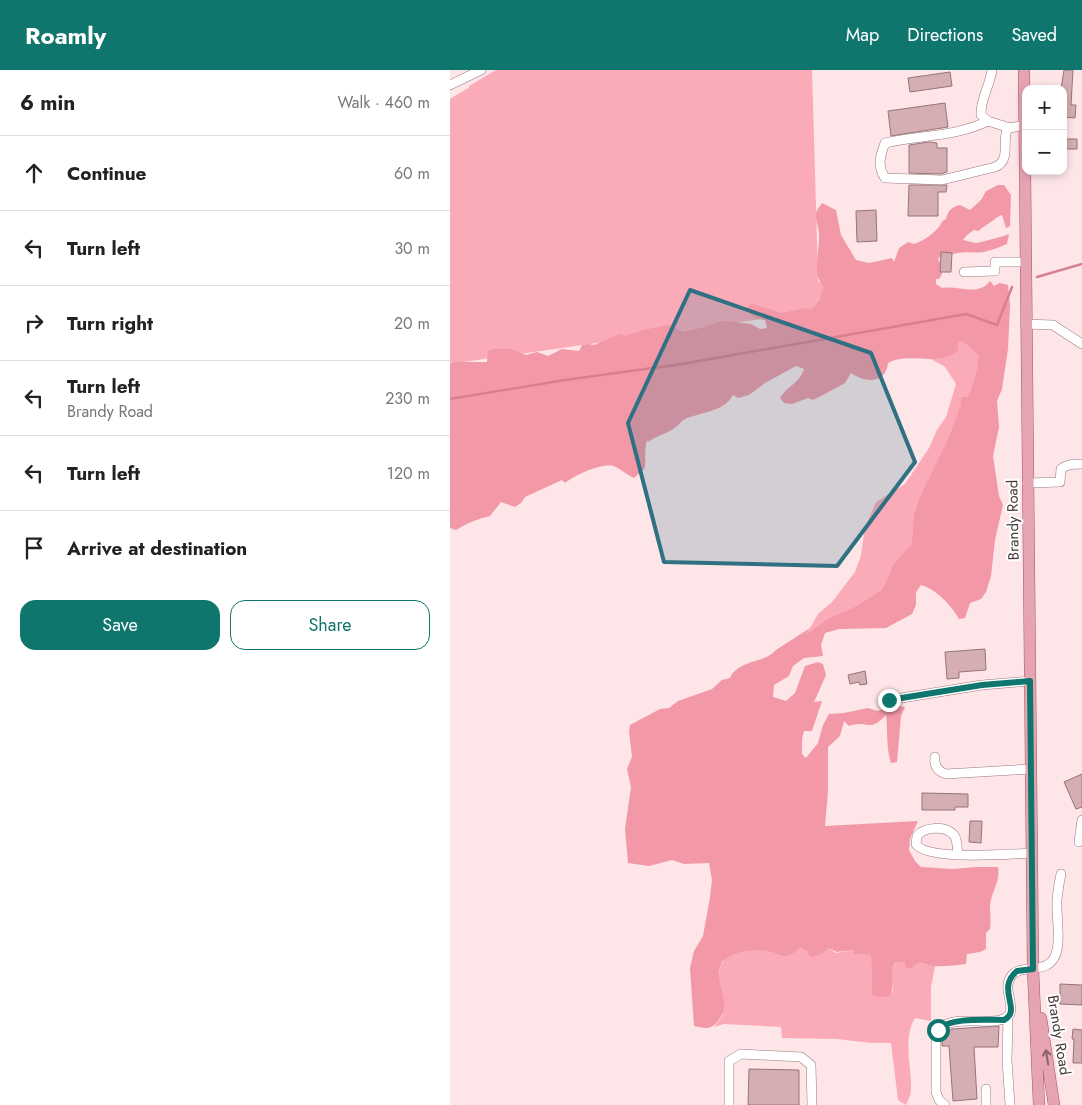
<!DOCTYPE html>
<html lang="en">
<head>
<meta charset="utf-8">
<style>
  body { margin:0; font-family:Jost,sans-serif; background:#f2f2f2; color:#222 }
  .controls { position:absolute; right:15px; top:15px; display:grid; overflow:hidden; border-radius:10px; box-shadow:0 2px 8px #0003 }
  .controls button { width:45px; height:45px; display:grid; place-items:center; padding:0; border:0; border-bottom:1px solid #e0e0e0; background:#fff; color:#222; font:25px sans-serif }
  .stop { position:absolute; width:15px; height:15px; margin:-11px; border:4px solid #0f766e; border-radius:50%; background:#fff }
  .stop.end { background:#0f766e; border-color:#fff; box-shadow:0 1px 5px #0008 }
  .list { margin:0; padding:0; list-style:none }
  h2 { display:flex; justify-content:space-between; align-items:center; height:65px; margin:0; padding:0 20px; font-size:21px }
  h2 small { font-size:16px; font-weight:400; color:#767676 }
  .list li { display:grid; grid-template-columns:32px 1fr auto; gap:15px; align-items:center; box-sizing:border-box; height:75px; padding:0 20px; border-top:1px solid #e0e0e0 }
  .list b { display:block; font-size:19px; white-space:nowrap }
  .list p { margin:0; font-size:16px; white-space:nowrap; color:#767676 }
  .list em { font-size:16px; font-style:normal; color:#767676 }
  .actions { display:flex; gap:10px; padding:15px 20px }
  .actions a { flex:1; padding:11px 0; border:1px solid #0f766e; border-radius:15px; text-align:center; font-size:18px; color:#0f766e }
  .actions .main { background:#0f766e; color:#fff }
  .icon { flex:none; width:28px; height:28px; fill:none; stroke:currentColor; stroke-width:2; stroke-linecap:round; stroke-linejoin:round }
  .map { position:relative; flex:none; width:632px; height:1035px; overflow:hidden }
  header { display:flex; align-items:center; gap:30px; box-sizing:border-box; height:70px; padding:0 25px; background:#0f766e; color:#fff }
  header strong { font-size:24px }
  nav { display:flex; gap:28px; margin-inline-start:auto; font-size:18px }
  main { display:flex }
  aside { flex:1; background:#fff }
  .map>svg:first-child { display:block }
  .green { fill:#fbabb8 }
  .forest { fill:#f298a7 }
  .lines { fill:none; stroke-linecap:round; stroke-linejoin:round }
  .stream { stroke:#d88090; stroke-width:2.5 }
  .building { fill:#d4aeb3; stroke:#977479 }
  .minor-casing { stroke:#9a777c; stroke-width:10 }
  .major-casing { stroke:#a45666; stroke-width:12 }
  .minor { stroke:#fff; stroke-width:9 }
  .major { stroke:#e6a4b2; stroke-width:11 }
  .oneway { stroke:#866269 }
  .route { stroke:#0f766e; stroke-width:6 }
  .marked { fill:#2f7183; fill-opacity:0.2; stroke:#2f7183; stroke-width:4; stroke-linejoin:round }
  .labels { text-anchor:middle; dominant-baseline:central; stroke-width:4; stroke-linejoin:round; paint-order:stroke }
  .street-label { font-size:15px; fill:#463639; stroke:#fff }
</style>
</head>
<body>
<header>
<strong>Roamly</strong>
<nav><a>Map</a><a>Directions</a><a>Saved</a></nav>
</header>
<main>
<aside>
<h2>6 min<small>Walk · 460 m</small></h2>
<ul class="list">
<li><svg class="icon" aria-label="ahead" viewBox="0 0 24 24"><path d="M12 20V5M6 11l6-6 6 6"/></svg><div><b>Continue</b></div><em>60 m</em></li>
<li><svg class="icon" aria-label="left" viewBox="0 0 24 24"><path d="M17 20v-9H6M10 6l-5 5 5 5"/></svg><div><b>Turn left</b></div><em>30 m</em></li>
<li><svg class="icon" aria-label="right" viewBox="0 0 24 24"><path d="M7 20v-9h11M14 6l5 5-5 5"/></svg><div><b>Turn right</b></div><em>20 m</em></li>
<li><svg class="icon" aria-label="left" viewBox="0 0 24 24"><path d="M17 20v-9H6M10 6l-5 5 5 5"/></svg><div><b>Turn left</b><p>Brandy Road</p></div><em>230 m</em></li>
<li><svg class="icon" aria-label="left" viewBox="0 0 24 24"><path d="M17 20v-9H6M10 6l-5 5 5 5"/></svg><div><b>Turn left</b></div><em>120 m</em></li>
<li><svg class="icon" aria-label="arrive" viewBox="0 0 24 24"><path d="M6 21V4h12l-3 4 3 4H6"/></svg><div><b>Arrive at destination</b></div></li>
</ul>
<div class="actions"><a class="main">Save</a><a>Share</a></div>
</aside>
<div class="map">
<svg width="632" height="1035" viewBox="0 0 632 1035">
  <rect width="100%" height="100%" fill="#fde5e8"/>
  <path class="green" d="M46,0H362L368,205V211L375,218L370,228L361,241L319,248L0,294V29L18,18L19,19V16Z
    M509,269L521,273L531,284L528,306L463,473L433,522L351,568L360,558L368,544L382,532L405,502L411,485L415,458L426,432L455,414L479,378L487,360L496,347L506,314L495,297L479,288L506,275Z
    M350,878L357,881L378,878L386,883L403,880L405,884L421,885L422,924L443,921V898L445,892C457,892 473,893 485,896L481,917V951L465,948C452,969 462,997 461,1020C461,1025 458,1030 456,1035L448,1030L441,973H421L387,969L332,968L331,957L274,954L264,957L273,945C269,916 258,880 302,880C312,880 322,880 329,886L341,884Z"/>
  <path class="forest" d="M548,115H554L561,125L560,156L556,158L552,145C548,146 534,157 528,161L524,160L517,165L513,170C517,171 522,172 526,173C528,173 555,166 559,164L557,174C550,177 542,180 534,182C521,184 505,178 495,190L490,187L488,189C492,197 495,201 489,209H486V214L492,218C509,215 528,227 540,211L544,216L550,213L558,215L560,235L558,279L552,319L547,331L549,357L543,386L549,426L553,435L545,470L541,506L536,522L531,529L520,533L515,548L509,549C502,536 486,519 471,515L466,522V535L462,544L436,558L389,559L375,563L371,575L373,586L354,588L343,596L339,606L324,615L323,627L336,631L345,623L355,596L368,592L373,594L376,605L364,632L372,631L362,661H354L352,669V684L356,688L368,673L373,655L379,644L394,643L418,638L428,641L442,635L455,637L451,646L447,692L441,693C436,678 438,661 436,645C418,664 419,649 399,656L394,651L390,666L378,677V721L375,756L468,751L460,769L459,780L465,791L471,797L503,799L527,797H548C551,811 541,822 540,836C540,844 541,851 540,859L536,863V879L530,882L517,884L516,894C510,895 488,897 483,896C477,895 472,892 466,894C465,895 461,899 460,899L455,897V892H445C439,903 447,915 439,926L431,927L422,925L421,885L404,884L403,880L387,882L378,878L372,884L361,887L357,881L350,878C345,882 339,887 332,886C328,886 326,883 321,882C305,878 284,880 272,892C271,896 268,902 269,907C270,924 281,935 268,951C260,961 254,958 244,956L240,898L244,881L253,866L260,827L262,810L259,793L234,794L222,790L199,796L178,793L175,759L181,717L177,699L182,687L179,661L180,655L210,639L219,638L228,631L262,619L272,610L280,608C289,589 314,594 326,580L360,558L354,566L378,549L405,537L432,520L444,494L462,474L464,445L470,427L499,367L511,335V327H518C524,314 528,299 529,285C522,280 519,275 512,271L508,272V280C490,298 460,281 438,293C436,314 415,313 401,303L395,313L373,325L363,330L358,328L342,334L334,333L330,328C338,315 349,314 354,299L346,296L315,313L299,325L288,328L283,325C274,342 251,342 235,349C231,351 229,355 226,357C218,364 207,365 198,372L197,370C194,381 196,387 195,398L184,408C177,405 170,398 163,396C151,393 125,405 115,413L112,410L75,427L71,433L65,437L51,432L40,446C27,449 18,453 6,460L0,458V294L5,292H37L38,281L42,279H61L76,285L87,282L98,286L112,279L129,281L132,275L138,274L144,275L169,264L176,266L193,260L219,255L232,261L255,257L272,251L285,252L301,254L310,259L317,258L315,250L305,248L297,240L300,233L332,243L355,238L361,240L369,230L374,218C361,203 370,182 369,164C369,157 365,150 366,144C366,140 370,136 372,133L386,140L391,165L406,190L419,193L442,188L444,192L449,178L458,172L464,174C473,171 482,165 488,158C492,154 490,152 496,149C498,141 501,137 510,135L520,140L531,130L536,121Z"/>
  <g class="lines">
    <path class="stream" d="M587,207L632,194
      M0,329L115,310L232,294L516,244L547,255L562,217"/>
  </g>
  <path class="building" d="M614,0H623L621,35H626L625,48L613,47V19H611Z
    M500,2L502,16L460,22L458,8Z
    M495,33L498,57L441,66L438,41Z
    M613,69H627V79H613Z
    M479,72L487,73V78H497V102L491,104L459,103V75Z
    M459,115H497L496,122H488V146H458Z
    M426,140L427,171L407,172L406,141Z
    M491,182L502,183L501,202H490Z
    M535,579L536,600L509,602V608L497,609L495,582Z
    M415,601L417,614L410,615L409,612L400,614L398,605Z
    M632,704V737L626,739L614,712Z
    M472,723L518,724V737H505V740H472Z
    M520,751H532L531,773L519,772Z
    M610,914L632,915V935L610,934Z
    M549,956L548,977H524L527,1029L503,1031L499,976H492V968L496,962L502,959Z
    M623,959L632,960V993H623L624,969H622Z
    M299,999L349,1000V1035H298Z"/>
  <g class="lines">
    <g class="minor-casing">
      <path id="minor" d="M542,0C540,15 530,30 531,45L538,51L560,58
        M0,15L31,0
        M538,51C505,67 470,65 435,73C430,86 427,96 435,108L492,110L545,97C561,91 552,72 557,60L560,58L574,55
        M514,202L545,201V192H575
        M575,254L603,255L632,274
        M577,413L610,412L611,399C617,394 624,394 632,394
        M439,630L532,615L580,611
        M485,687C484,695 487,701 496,704L581,699
        M629,772L632,750
        M508,785C507,779 508,771 504,765C495,755 474,757 467,766L466,774C476,791 562,784 582,783
        M558,948L557,990L560,1035
        M279,1035V991L291,984L351,987L361,995L362,1035
        M495,1035L489,1030L486,1022V966C497,937 546,962 560,944C564,930 551,917 563,904C573,895 596,903 604,888C612,875 606,846 607,830C608,821 609,813 611,804
        M536,1035V1019"/>
    </g>
    <g class="major-casing">
      <path id="major" d="M574,0L583,899L589,1035
        M591,948L604,1035"/>
    </g>
    <use href="#minor" class="minor"/>
    <use href="#major" class="major"/>
  </g>
  <defs><path id="oneway-shaft" d="M-6 0H5M1.5-3L5.5 0L1.5 3" fill="none" stroke-width="1.6" stroke-linecap="round" stroke-linejoin="round" transform="scale(1.25)"/></defs>
  <use class="oneway" href="#oneway-shaft" transform="translate(597 987) rotate(-99)"/>
  <g class="lines">
    <path class="route" d="M439,630L532,615L580,611L583,899L567,901C545,919 573,940 554,950C536,950 499,947 488,960"/>
  </g>
  <path class="marked" d="M240,220L421,283L465,392L387,496L214,492L178,353Z"/>
  <g class="labels">
    <g class="street-label">
      <text transform="translate(563 450) rotate(-91)">Brandy Road</text>
      <text transform="translate(609 965) rotate(81)">Brandy Road</text>
    </g>
  </g>
</svg>
<div class="controls">
<button>+</button>
<button>−</button>
</div>
<div class="stop" style="left:488px;top:960px"></div>
<div class="stop end" style="left:439px;top:630px"></div>
</div>
</main>
</body>
</html>
